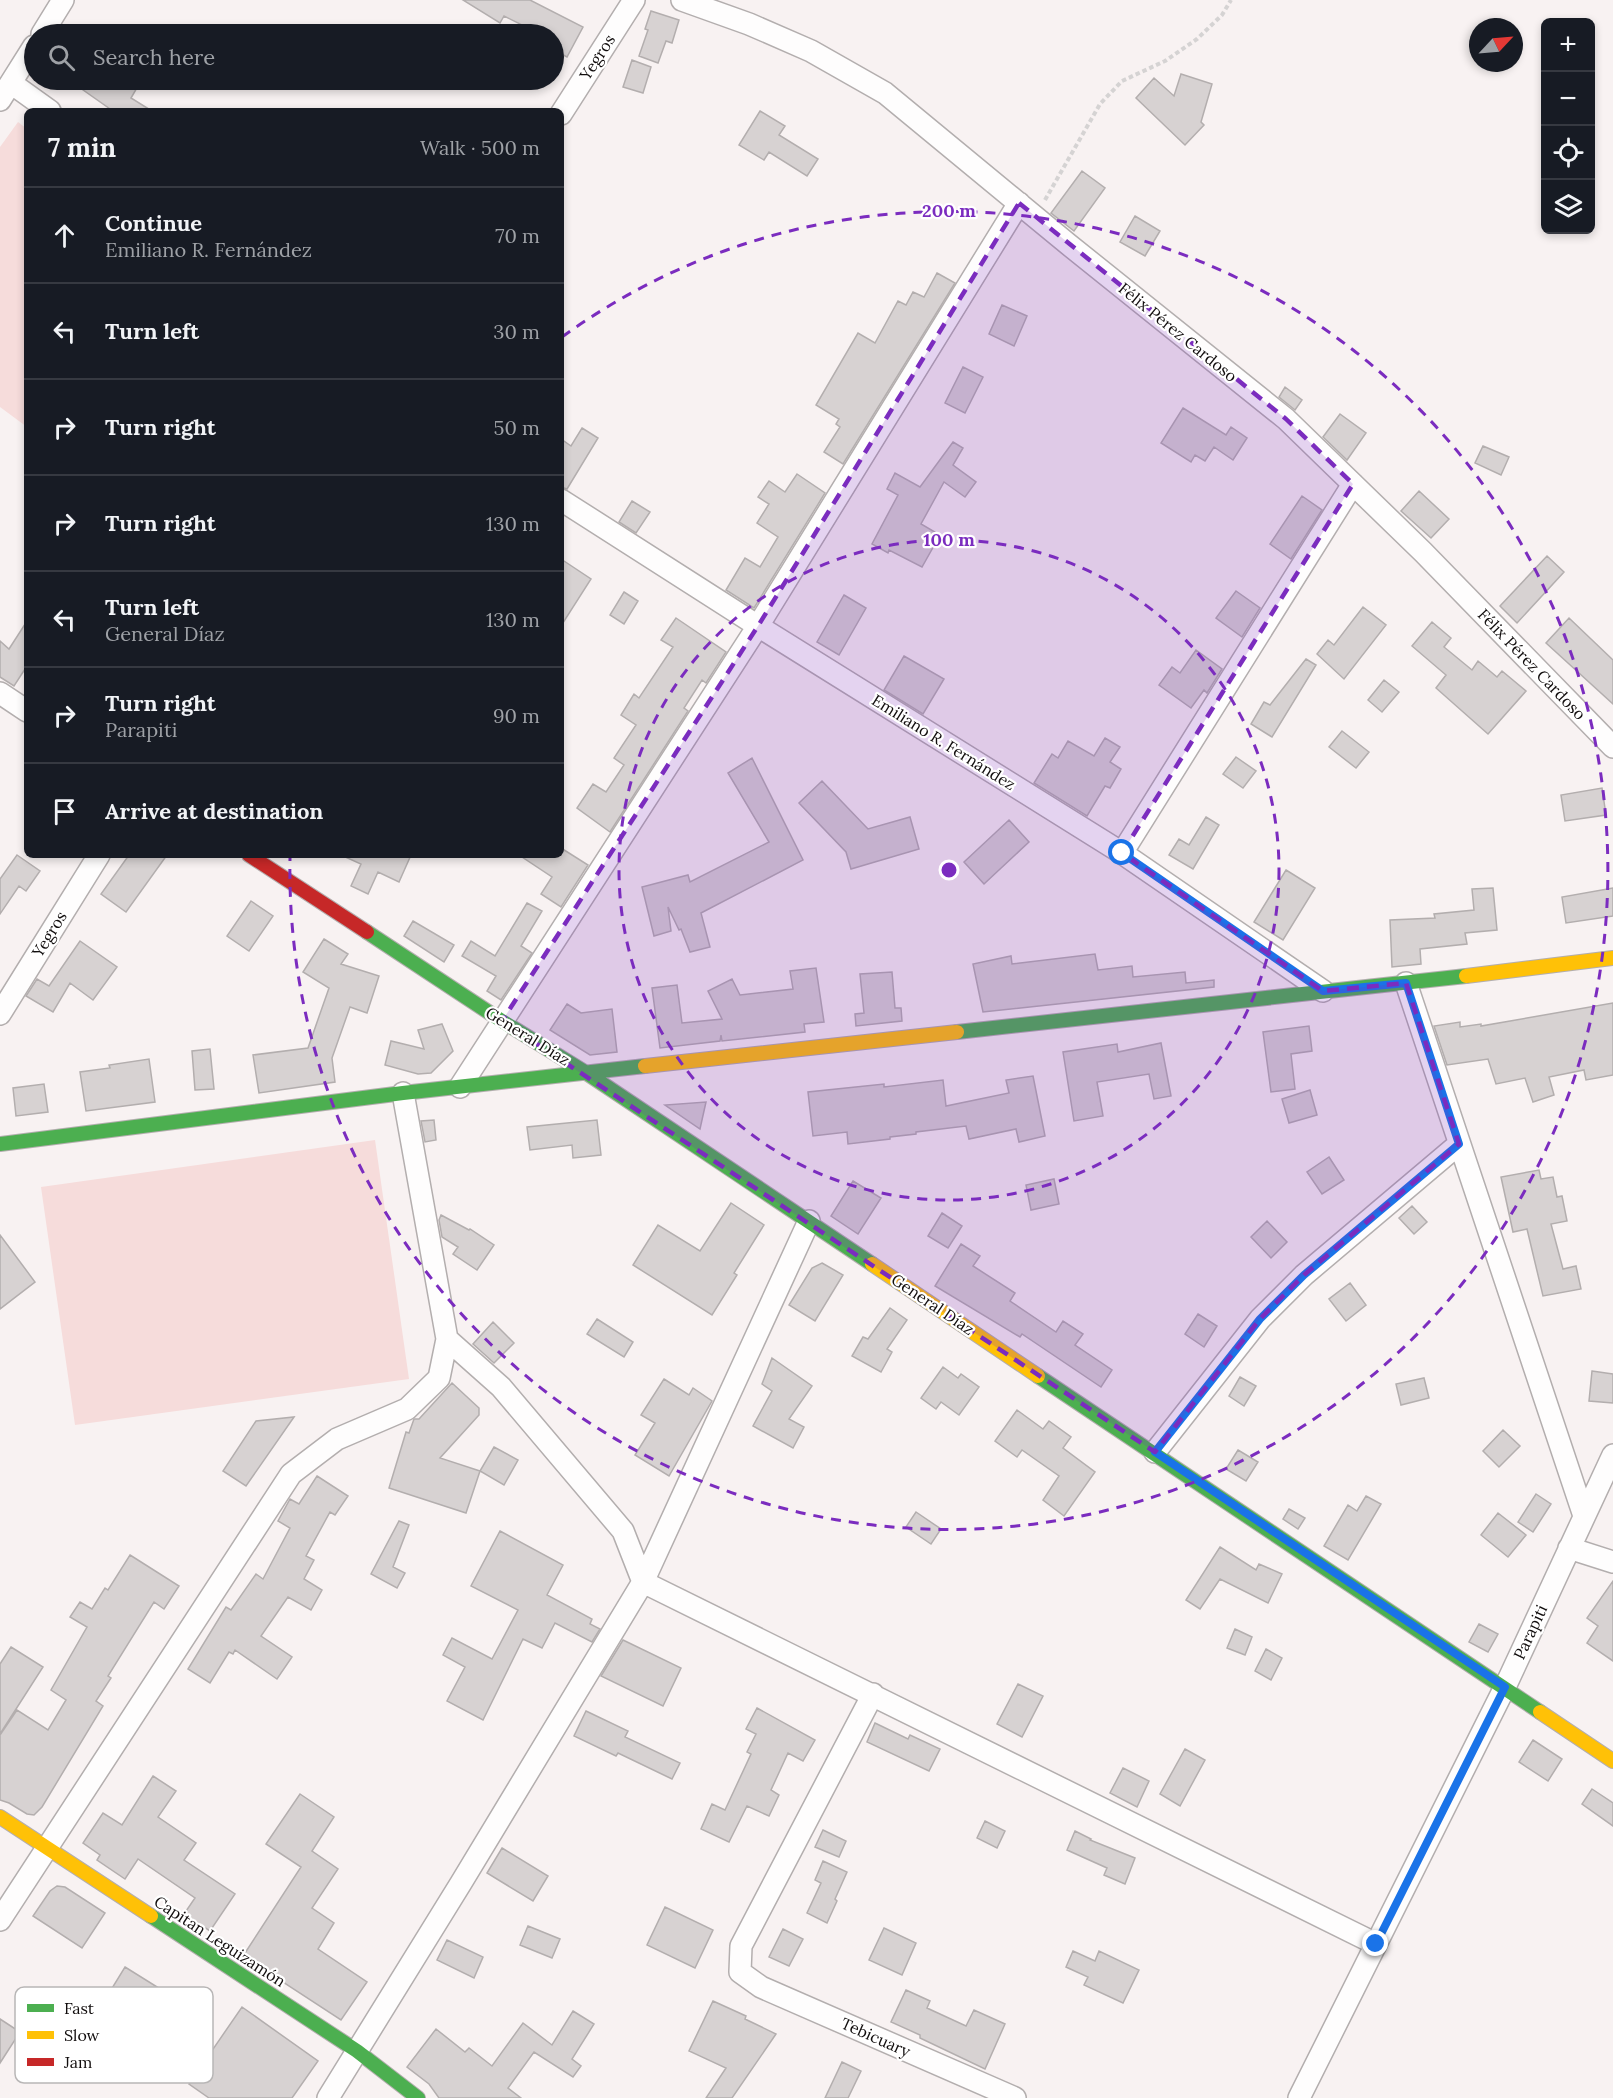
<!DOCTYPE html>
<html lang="en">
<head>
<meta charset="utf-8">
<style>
  body { margin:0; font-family:Lora,serif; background:#242831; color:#f1f3f6 }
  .controls { position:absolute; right:18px; top:18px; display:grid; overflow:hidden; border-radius:9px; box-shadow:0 3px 9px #0003 }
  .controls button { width:54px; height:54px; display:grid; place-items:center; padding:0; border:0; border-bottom:2px solid #363941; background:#171b24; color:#f1f3f6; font:30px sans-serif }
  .compass { position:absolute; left:1469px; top:18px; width:54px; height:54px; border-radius:50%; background:#171b24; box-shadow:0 3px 9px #0003; rotate:64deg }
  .stop { position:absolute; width:18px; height:18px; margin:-14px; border:4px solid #1a73e8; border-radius:50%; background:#fff }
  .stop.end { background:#1a73e8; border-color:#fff; box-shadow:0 2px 6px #0008 }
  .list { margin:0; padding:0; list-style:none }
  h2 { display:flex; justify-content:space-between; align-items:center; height:78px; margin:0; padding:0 24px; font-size:26px }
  h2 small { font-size:20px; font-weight:400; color:#9ea1a6 }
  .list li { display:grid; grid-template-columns:39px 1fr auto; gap:18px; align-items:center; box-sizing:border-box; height:96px; padding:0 24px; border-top:2px solid #363941 }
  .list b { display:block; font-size:22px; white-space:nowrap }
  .list p { margin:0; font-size:20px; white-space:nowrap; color:#9ea1a6 }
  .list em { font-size:20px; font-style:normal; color:#9ea1a6 }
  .icon { flex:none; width:33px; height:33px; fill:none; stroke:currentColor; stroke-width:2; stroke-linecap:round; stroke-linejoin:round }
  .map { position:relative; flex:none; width:1613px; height:2098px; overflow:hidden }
  .search { position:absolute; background:#171b24; box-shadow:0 3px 9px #0003; left:24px; top:24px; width:540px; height:66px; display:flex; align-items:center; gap:15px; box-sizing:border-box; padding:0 21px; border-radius:33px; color:#9ea1a6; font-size:22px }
  .panel { position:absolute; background:#171b24; box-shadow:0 3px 9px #0003; left:24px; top:108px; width:540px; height:750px; border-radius:9px }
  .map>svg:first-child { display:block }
  .green { fill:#f6dcdb }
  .building { fill:#d7d2d2; stroke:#b3aeae; stroke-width:1.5 }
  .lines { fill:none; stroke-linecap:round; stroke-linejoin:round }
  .street-casing { stroke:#b3aeae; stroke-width:24 }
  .fast-casing { stroke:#b3aeae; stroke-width:16 }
  .slow-casing { stroke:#b3aeae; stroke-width:16 }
  .jam-casing { stroke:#b3aeae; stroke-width:16 }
  .path { stroke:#d5d3d3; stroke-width:4; stroke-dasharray:4.5 3; stroke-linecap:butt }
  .street { stroke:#fefdfd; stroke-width:21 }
  .fast { stroke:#4caf50; stroke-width:14 }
  .slow { stroke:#ffc107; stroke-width:14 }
  .jam { stroke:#c62828; stroke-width:14 }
  .route { stroke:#1a73e8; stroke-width:8 }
  .marked { fill:#7b2cbf; fill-opacity:0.2; stroke:#7b2cbf; stroke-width:4.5; stroke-dasharray:12 8; stroke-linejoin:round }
  .ring { fill:none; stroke:#7b2cbf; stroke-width:3; stroke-dasharray:10 8 }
  .labels { text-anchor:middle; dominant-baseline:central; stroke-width:4.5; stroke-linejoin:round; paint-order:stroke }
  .street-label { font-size:16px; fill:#110d0d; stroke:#fff }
  .key { fill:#fff; stroke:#b8b6b6; stroke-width:1.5 }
  .key-label { font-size:16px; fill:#110d0d }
  .centre { fill:#7b2cbf; stroke:#fff; stroke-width:3 }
  .ring-label { font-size:18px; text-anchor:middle; font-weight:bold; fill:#7b2cbf; stroke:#fff; stroke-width:4.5; stroke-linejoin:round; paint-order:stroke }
</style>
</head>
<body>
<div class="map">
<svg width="1613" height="2098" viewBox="0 0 1613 2098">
  <rect width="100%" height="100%" fill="#f8f2f2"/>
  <path class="green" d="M18,122L27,129V427L0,407V147Z
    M375,1140L409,1379L75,1425L41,1187Z"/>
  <path class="building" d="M463,0H530L583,27L567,57L554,50V34H540L504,16L500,23Z
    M651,11L679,20L672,43L666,41L658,63L639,56L648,30L645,29Z
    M632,60L651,67L643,93L623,87Z
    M1181,74L1212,84L1201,122L1204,125L1185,145L1136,98L1154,78L1174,96Z
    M69,80H128L138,86L131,98L152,111H113Z
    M760,111L785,126L779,135L818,159L807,176L769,152L764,160L739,145Z
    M1082,171L1105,188L1074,231L1051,213Z
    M1135,216L1160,231L1145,256L1120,242Z
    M937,273L955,283L843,464L824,452L840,427L836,424L839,419L816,405L858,333L875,343L898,301L906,305L913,292L924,297Z
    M1002,305L1027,316L1014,346L989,334Z
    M963,367L983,377L965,413L945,403Z
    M1285,387L1302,400L1295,410L1279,397Z
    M1183,408L1226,435L1231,427L1247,438L1233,460L1214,447L1205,461L1195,455L1191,462L1161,443Z
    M1340,414L1366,433L1347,460L1323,437Z
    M582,428L598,438L567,489L561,487V439L571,446Z
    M953,442L963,448L953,465L976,482L965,497L944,482L921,524L940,535L922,567L889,550L888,553L872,544L898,495L887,489L895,473L920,487Z
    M1483,446L1509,457L1501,475L1475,463Z
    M797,474L825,493L754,608L726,590L745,558L760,567L778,537L757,523L769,504L758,497L769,481L785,492Z
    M1419,491L1449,519L1431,538L1401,511Z
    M1302,496L1322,510L1291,559L1270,544Z
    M632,501L650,512L636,533L619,522Z
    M1547,556L1564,572L1517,623L1500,606Z
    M561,559L591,579L561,626Z
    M1236,591L1260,608L1242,637L1216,618Z
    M624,592L638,601L624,624L610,615Z
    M844,595L866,608L839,655L817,642Z
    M1363,607L1386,625L1344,679L1317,654L1328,640L1334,645Z
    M676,618L726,652L706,683L702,680L684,708L688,711L610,832L577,808L593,784L606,792L624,765L614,758L636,725L621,715L634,694L639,698L673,647L661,640Z
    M1569,618L1613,660V704L1546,643Z
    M27,621V666L14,686L0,677V641L9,649Z
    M1432,622L1451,638L1444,647L1472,670L1478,661L1497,677L1502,671L1526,691L1488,734L1436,688L1446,675L1412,646Z
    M1196,650L1222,669L1207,693L1204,690L1191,708L1159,685L1172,667L1180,673Z
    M904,656L944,679L923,714L884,690Z
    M1306,659L1316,665L1272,737L1251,724L1264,702L1270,705Z
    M1384,680L1399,692L1382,712L1368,700Z
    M1342,731L1369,752L1356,768L1329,747Z
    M1105,738L1120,747L1110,762L1121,769L1110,788L1105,786L1087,816L1034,783L1052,754L1058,758L1068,741L1094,756Z
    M1236,757L1256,771L1243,788L1223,774Z
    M752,758L803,860L701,913L710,947L690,952L681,929L679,930L668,907L671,931L654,936L642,887L688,875L690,882L769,842L728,773Z
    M822,781L868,829L910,817L919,849L851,869L846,852L799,803Z
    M1602,788L1606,815L1565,821L1561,795Z
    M1206,817L1219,825L1193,869L1169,855L1179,839L1189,845Z
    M1009,820L1029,842L984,884L964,862Z
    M561,848L588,865L561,907L541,894L552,877L519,855H561Z
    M17,855L40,871L26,891L19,886L0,914V879Z
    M129,855H167L126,912L101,894Z
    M341,855H411L399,882L378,872L368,894L351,886L361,864Z
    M1286,870L1315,888L1283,940L1254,922Z
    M1493,888L1497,930L1465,933L1467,944L1420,949L1421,964L1392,967L1390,920L1435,918L1434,914L1474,910L1472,889Z
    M1613,888V916L1566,923L1562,897Z
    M251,901L273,916L249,951L227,936Z
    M527,903L542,911L521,946L532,953L501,1000L487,991L496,976L462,956L471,941L495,956Z
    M413,921L454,945L444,962L404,936Z
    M324,939L348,954L341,964L379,976L367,1013L350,1007L332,1058L335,1082L259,1093L253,1055L308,1048L329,988L303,972Z
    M80,941L117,967L93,1000L70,983L53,1012L26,996L37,979L49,986Z
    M1095,954L1098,970L1132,966L1133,977L1185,972L1186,983L1214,980V987L983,1012L973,964L1011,956L1012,964Z
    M816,968L824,1022L804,1024L805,1032L722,1041L721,1035L720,1041L660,1048L652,988L677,985L682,1023L722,1019L708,991L732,979L740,995L793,989L790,971Z
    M892,972L895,1008H901L902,1021L856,1026L855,1014L864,1013L860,974Z
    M1613,1003V1075L1586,1080L1584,1070L1549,1077L1554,1095L1533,1102L1525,1078L1496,1084L1488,1059L1447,1065L1434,1026L1460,1022V1027L1481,1024V1026Z
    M567,1004L581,1013L612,1009L617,1052L590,1055L550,1030Z
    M442,1024L453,1051L431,1073L418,1074L385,1065L391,1041L424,1049L418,1030Z
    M1309,1026L1312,1051L1291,1054L1295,1089L1271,1092L1263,1032Z
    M1161,1043L1171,1096L1154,1099L1149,1074L1097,1082L1103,1116L1074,1121L1063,1052L1117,1044L1118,1052Z
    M210,1049L214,1089L195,1090L192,1051Z
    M149,1059L155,1102L86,1111L80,1072L110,1068L109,1065Z
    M1033,1076L1045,1136L1019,1142L1016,1129L969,1139L966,1126L916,1132V1134L890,1137V1139L848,1144L847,1132L813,1136L808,1092L884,1084V1087L943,1080L946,1106L1009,1093L1006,1080Z
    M44,1084L48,1112L16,1116L13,1088Z
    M1310,1090L1317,1115L1289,1123L1282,1099Z
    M706,1102L700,1129L665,1105Z
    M434,1120L436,1140L425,1142L421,1121Z
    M597,1120L601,1155L573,1158L572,1145L530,1150L527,1127Z
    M1329,1157L1344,1180L1322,1194L1307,1172Z
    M1539,1170L1541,1179L1553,1177L1557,1197L1562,1196L1567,1221L1551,1224L1563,1269L1576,1266L1581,1289L1543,1296L1527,1229L1513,1232L1501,1177Z
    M1054,1179L1059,1204L1031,1210L1026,1185Z
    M853,1181L881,1198L858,1234L831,1216Z
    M731,1203L764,1225L734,1273L737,1275L712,1315L633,1265L658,1225L700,1251Z
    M1412,1206L1427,1222L1414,1234L1399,1218Z
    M942,1213L962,1226L948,1248L928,1236Z
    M441,1215L469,1230L470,1229L494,1245L477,1270L453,1254L458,1247L442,1237L439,1220Z
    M1267,1221L1287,1242L1271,1258L1251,1237Z
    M0,1235L35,1282L0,1309Z
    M961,1244L980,1256L973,1266L1015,1293L1010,1301L1056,1332L1063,1321L1083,1334L1075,1345L1112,1370L1101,1387L1022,1334L1020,1337L935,1286Z
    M822,1263L843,1275L815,1321L789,1305L812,1268Z
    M1350,1283L1366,1305L1346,1321L1329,1299Z
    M890,1308L907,1320L887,1349L892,1352L881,1372L852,1356L863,1337L868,1339Z
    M1198,1314L1217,1326L1204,1347L1185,1334Z
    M597,1319L633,1342L624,1357L587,1334Z
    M493,1322L514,1343L494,1363L473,1344Z
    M772,1358L812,1386L789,1419L804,1427L793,1448L753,1426L772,1391L762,1384Z
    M943,1367L958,1378L961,1374L979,1387L959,1415L941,1402L936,1409L921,1398Z
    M1592,1371L1613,1374V1403L1589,1401Z
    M1240,1377L1256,1386L1244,1406L1229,1396Z
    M1424,1378L1429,1398L1401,1405L1396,1384Z
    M664,1379L689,1395L693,1388L712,1401L669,1476L635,1455L655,1423L641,1415Z
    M452,1383L479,1408V1415L440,1458L480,1471L466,1513L389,1488L406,1432L409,1433L414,1419H419Z
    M1017,1410L1043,1429L1049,1421L1071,1437L1063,1448L1095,1472L1064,1516L1043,1500L1059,1476L1022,1450L1017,1457L995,1441Z
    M294,1417L246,1486L223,1471L256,1421Z
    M1503,1430L1520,1446L1499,1467L1483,1451Z
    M494,1447L518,1460L504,1485L480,1471Z
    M1238,1450L1258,1462L1246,1481L1226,1469Z
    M317,1476L348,1496L335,1515L330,1512L306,1556L314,1560L304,1579L322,1590L311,1610L288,1597L261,1636L292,1657L277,1679L235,1650L233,1654L229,1652L210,1683L188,1669L226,1607L231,1610L256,1574L263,1579L290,1528L278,1521L290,1499L299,1504Z
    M1536,1494L1551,1504L1533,1532L1518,1522Z
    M1366,1496L1381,1504L1348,1560L1324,1546L1348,1505L1357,1511Z
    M1289,1509L1305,1518L1298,1529L1283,1519Z
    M916,1512L941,1529L931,1544L906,1527Z
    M1498,1513L1526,1535L1508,1557L1481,1535Z
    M399,1521L409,1525L393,1567L405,1573L397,1588L371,1574Z
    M500,1531L563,1565L547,1595L592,1619L590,1624L600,1629L592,1642L555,1623L542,1648L523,1639L483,1720L447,1701L465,1667L443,1655L452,1638L492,1659L518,1610L471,1586Z
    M1220,1547L1256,1570L1259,1564L1282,1574L1268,1603L1220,1579L1200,1609L1186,1600Z
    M130,1555L179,1586L164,1609L154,1602L108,1676L111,1678L96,1701L103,1706L42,1807L34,1815L27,1814L9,1803L0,1800V1735L17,1710L48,1730L66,1700L51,1690L87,1627L70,1617L80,1602L92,1609L105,1588L108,1590Z
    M1613,1581V1661L1587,1643L1598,1626L1587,1618Z
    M1479,1624L1498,1634L1488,1652L1469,1642Z
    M1235,1629L1252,1637L1245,1655L1227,1648Z
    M623,1640L681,1668L663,1706L601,1676Z
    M11,1647L43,1667L0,1734V1664Z
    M1266,1649L1282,1658L1271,1680L1255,1671Z
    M1018,1684L1043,1696L1022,1737L997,1724Z
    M757,1708L815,1740L803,1761L788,1753L771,1790L779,1795L769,1816L747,1806L729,1842L701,1829L712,1804L725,1810L751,1754L747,1752L756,1734L746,1729Z
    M586,1711L628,1731L625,1737L680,1763L672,1779L618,1753L616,1756L574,1736Z
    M875,1723L908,1739L910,1735L940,1749L929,1771L867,1742Z
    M1533,1740L1562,1759L1548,1781L1519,1762Z
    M1185,1749L1205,1760L1180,1806L1160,1794Z
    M1123,1768L1149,1781L1137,1807L1110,1793Z
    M153,1776L176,1791L158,1817L196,1843L184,1860L235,1894L210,1931L184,1914L195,1898L138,1859L125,1879L97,1860L100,1855L83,1843L103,1813L122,1825Z
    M1592,1789L1613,1803V1826L1582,1804Z
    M300,1794L334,1817L312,1851L338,1869L312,1908L334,1923L318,1949L367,1982L341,2020L243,1956L301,1867L266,1844Z
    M985,1821L1005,1831L997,1848L977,1838Z
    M823,1830L846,1841L839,1857L815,1847Z
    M1075,1831L1091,1839L1090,1840L1135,1858L1125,1884L1104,1875L1107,1868L1067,1850Z
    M502,1848L548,1876L533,1901L487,1873Z
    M823,1861L847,1872L835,1899L837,1901L827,1923L807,1913L821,1883L815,1880Z
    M57,1886L65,1887L105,1913L82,1948L33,1916L50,1891Z
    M665,1907L713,1930L695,1968L647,1945Z
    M528,1926L560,1939L552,1958L520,1945Z
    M884,1928L916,1943L902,1975L869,1960Z
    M783,1929L803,1939L789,1966L769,1957Z
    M447,1940L483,1957L474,1978L437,1960Z
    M1073,1951L1095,1961L1099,1951L1139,1970L1123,2003L1084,1985L1088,1977L1066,1967Z
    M125,1967L170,1995L142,2039L98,2011Z
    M906,1990L930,2001L927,2008L966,2026L974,2010L1005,2024L985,2069L920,2038V2035L891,2022Z
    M713,2001L746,2016L745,2019L776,2034L732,2098H706L726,2068L689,2051Z
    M242,2007L318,2061L292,2098H209L189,2084Z
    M573,2011L594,2024L572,2059L581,2066L573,2077L534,2052L508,2088L521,2098H439L429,2084L407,2067L436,2029L465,2052L469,2048L492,2066L523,2023L552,2045Z
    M0,2019L20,2032L0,2063Z
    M842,2062L861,2071L848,2098H825Z"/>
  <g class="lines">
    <g class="street-casing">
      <path id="street" d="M682,0L749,24L811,51L885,93L1068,244L1286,419L1423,552L1613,747
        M42,34L63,0
        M11,83L50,111
        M0,100L34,46
        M561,114L634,0
        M561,500L758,626L1122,853L1323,991
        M0,693L27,711
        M1122,853L1353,484
        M1406,983L1584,1516
        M0,1014L99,855
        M460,1087L758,626L1019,203
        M447,1339L501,1387L623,1531L643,1582L1376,1944
        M1155,1452L1260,1319L1304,1275L1459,1144
        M1569,1548L1613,1562
        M873,1694L741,1946L740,1972L761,1987L1015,2098
        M0,1920L291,1474L337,1439L407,1409L439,1378L447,1339L403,1093
        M328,2098L461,1883L643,1582L809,1221
        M1299,2098L1505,1687L1613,1455"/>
    </g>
    <g class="fast-casing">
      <path id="fast" d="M367,932L502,1021L588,1074L872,1264
        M957,1032L1466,976
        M0,1144L403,1093L645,1066
        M1038,1376L1540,1712
        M151,1916L357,2051L418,2098"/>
    </g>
    <g class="slow-casing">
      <path id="slow" d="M1466,976L1613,958
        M645,1066L957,1032
        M872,1264L1038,1376
        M1540,1712L1613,1761
        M0,1817L151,1916"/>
    </g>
    <g class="jam-casing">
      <path id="jam" d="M249,855L367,932"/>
    </g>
    <path class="path" d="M1045,200L1100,104L1122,81L1165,61L1197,39L1222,15L1231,0"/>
    <use href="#street" class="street"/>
    <use href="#fast" class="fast"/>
    <use href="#slow" class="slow"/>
    <use href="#jam" class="jam"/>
  </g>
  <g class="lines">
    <path class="route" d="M1122,853L1323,991L1406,983L1459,1144L1304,1275L1260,1319L1155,1452L1505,1687L1376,1944"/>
  </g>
  <path class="marked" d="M1019,203L1286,419L1353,484L1122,853L1323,991L1406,983L1459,1144L1304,1275L1260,1319L1155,1452L502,1021L758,626Z"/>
  <g class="ring">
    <circle cx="949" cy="870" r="330"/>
    <path d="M562 337A659 659 0 1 1 290 858"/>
  </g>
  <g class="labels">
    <g class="street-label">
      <text transform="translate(597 57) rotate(-57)">Yegros</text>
      <text transform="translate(1178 332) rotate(39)">Félix Pérez Cardoso</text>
      <text transform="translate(1532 664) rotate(46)">Félix Pérez Cardoso</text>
      <text transform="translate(944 742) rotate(32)">Emiliano R. Fernández</text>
      <text transform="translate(49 934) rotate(-58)">Yegros</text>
      <text transform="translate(528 1036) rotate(32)">General Díaz</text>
      <text transform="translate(933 1304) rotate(34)">General Díaz</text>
      <text transform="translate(1530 1632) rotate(-65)">Parapiti</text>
      <text transform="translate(220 1941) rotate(33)">Capitan Leguizamón</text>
      <text transform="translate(876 2037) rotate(24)">Tebicuary</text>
    </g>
  </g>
  <rect x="15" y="1987" width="198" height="96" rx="9" class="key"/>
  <rect x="27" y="2004" width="27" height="8" fill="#4caf50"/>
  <rect x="27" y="2031" width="27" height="8" fill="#ffc107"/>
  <rect x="27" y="2058" width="27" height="8" fill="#c62828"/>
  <g class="key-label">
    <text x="64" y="2014">Fast</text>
    <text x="64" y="2041">Slow</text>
    <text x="64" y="2068">Jam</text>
  </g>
  <circle cx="949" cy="870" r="9" class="centre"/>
  <g class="ring-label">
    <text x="949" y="217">200 m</text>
    <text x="949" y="546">100 m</text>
  </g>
</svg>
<div class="controls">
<button>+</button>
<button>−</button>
<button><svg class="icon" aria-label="locate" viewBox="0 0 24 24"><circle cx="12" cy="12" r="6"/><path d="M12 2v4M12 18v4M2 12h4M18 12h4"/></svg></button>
<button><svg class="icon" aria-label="layers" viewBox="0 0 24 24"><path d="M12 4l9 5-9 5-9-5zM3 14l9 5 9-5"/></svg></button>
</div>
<svg class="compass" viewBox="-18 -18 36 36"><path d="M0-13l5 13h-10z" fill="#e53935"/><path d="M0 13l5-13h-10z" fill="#9ea1a6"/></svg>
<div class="stop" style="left:1122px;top:853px"></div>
<div class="stop end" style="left:1376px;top:1944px"></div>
<div class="search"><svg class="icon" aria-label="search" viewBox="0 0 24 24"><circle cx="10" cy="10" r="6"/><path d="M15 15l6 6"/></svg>Search here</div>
<section class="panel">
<h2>7 min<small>Walk · 500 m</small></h2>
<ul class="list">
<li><svg class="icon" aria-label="ahead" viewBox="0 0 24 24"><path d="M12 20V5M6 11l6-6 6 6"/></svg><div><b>Continue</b><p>Emiliano R. Fernández</p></div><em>70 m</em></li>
<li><svg class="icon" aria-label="left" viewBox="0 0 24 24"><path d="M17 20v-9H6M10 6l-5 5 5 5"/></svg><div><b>Turn left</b></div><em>30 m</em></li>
<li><svg class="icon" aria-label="right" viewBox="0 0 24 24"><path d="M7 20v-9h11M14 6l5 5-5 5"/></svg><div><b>Turn right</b></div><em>50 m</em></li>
<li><svg class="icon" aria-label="right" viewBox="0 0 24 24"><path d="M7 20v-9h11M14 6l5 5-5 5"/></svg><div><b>Turn right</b></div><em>130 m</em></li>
<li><svg class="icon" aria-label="left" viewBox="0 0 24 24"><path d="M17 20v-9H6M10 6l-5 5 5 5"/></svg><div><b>Turn left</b><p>General Díaz</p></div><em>130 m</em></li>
<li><svg class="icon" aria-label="right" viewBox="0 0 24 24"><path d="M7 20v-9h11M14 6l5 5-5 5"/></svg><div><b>Turn right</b><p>Parapiti</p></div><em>90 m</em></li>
<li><svg class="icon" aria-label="arrive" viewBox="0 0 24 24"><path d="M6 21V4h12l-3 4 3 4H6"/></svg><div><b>Arrive at destination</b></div></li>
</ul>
</section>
</div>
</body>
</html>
